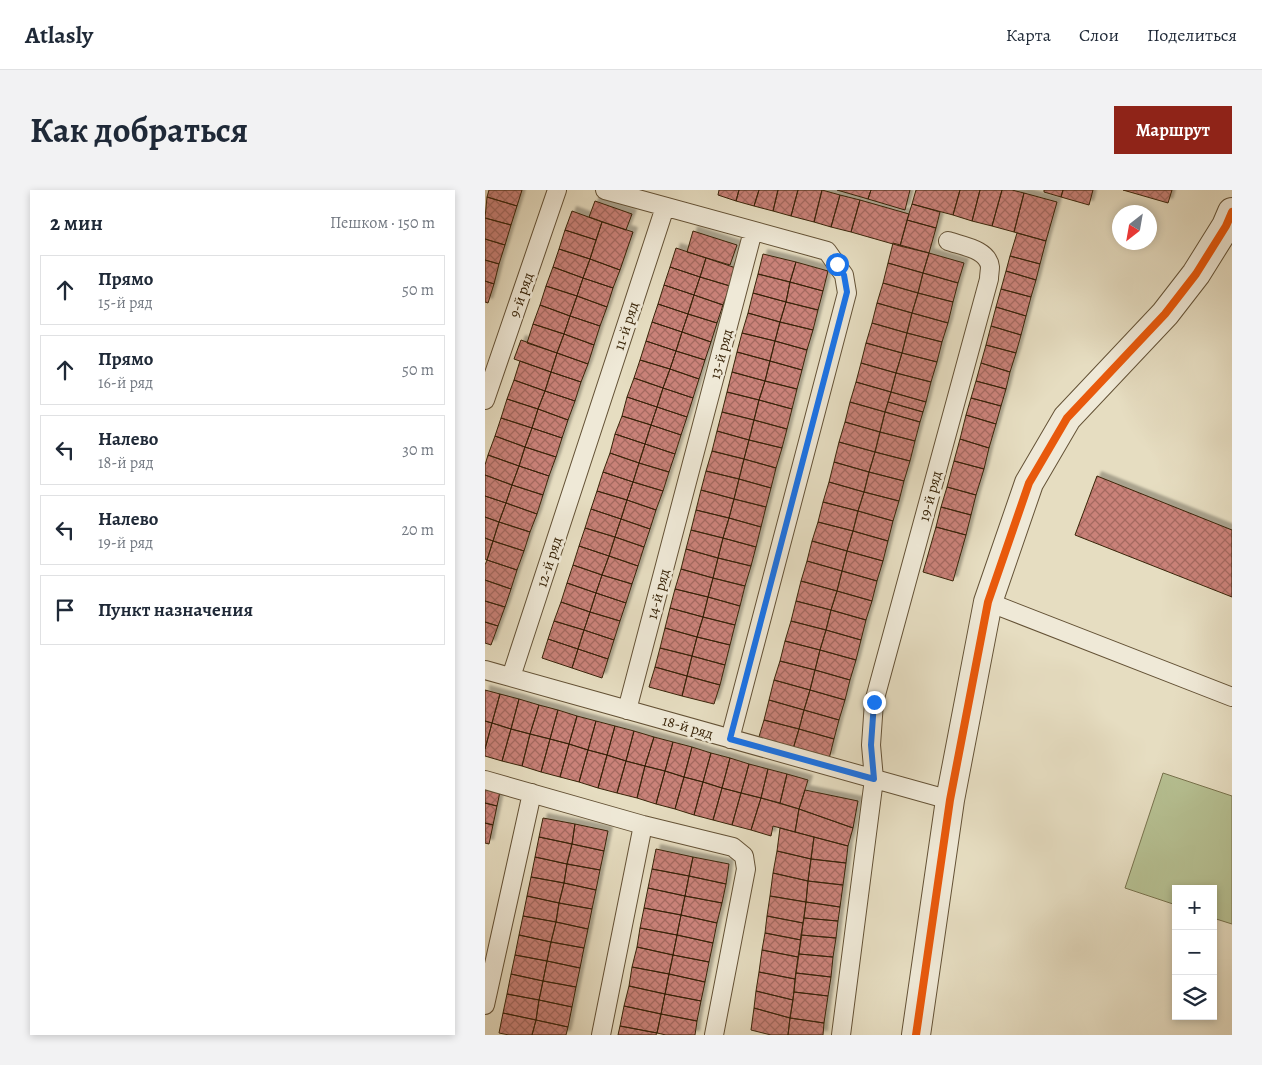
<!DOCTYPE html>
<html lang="ru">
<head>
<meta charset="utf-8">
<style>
  body { margin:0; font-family:Alegreya,serif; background:#f2f2f3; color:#1f2937 }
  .controls { position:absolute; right:15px; bottom:15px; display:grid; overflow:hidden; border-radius:0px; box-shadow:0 2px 8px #0003 }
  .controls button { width:45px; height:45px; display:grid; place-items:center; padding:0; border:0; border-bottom:1px solid #e0e1e3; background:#fff; color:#1f2937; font:25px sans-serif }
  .compass { position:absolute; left:627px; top:15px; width:45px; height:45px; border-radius:50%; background:#fff; box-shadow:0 2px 8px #0003; rotate:211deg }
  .stop { position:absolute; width:15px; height:15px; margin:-11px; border:4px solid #1a73e8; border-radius:50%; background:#fff }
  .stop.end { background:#1a73e8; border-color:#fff; box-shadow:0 1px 5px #0008 }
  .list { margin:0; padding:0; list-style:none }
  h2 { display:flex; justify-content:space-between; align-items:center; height:65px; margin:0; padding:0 20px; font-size:21px }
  h2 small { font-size:16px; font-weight:400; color:#747a83 }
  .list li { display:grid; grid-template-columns:32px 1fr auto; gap:15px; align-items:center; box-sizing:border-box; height:70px; margin:0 10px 10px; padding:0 10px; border:1px solid #e0e1e3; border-radius:0px }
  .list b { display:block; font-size:19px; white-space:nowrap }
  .list p { margin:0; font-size:16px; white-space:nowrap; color:#747a83 }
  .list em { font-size:16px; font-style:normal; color:#747a83 }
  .icon { flex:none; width:28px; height:28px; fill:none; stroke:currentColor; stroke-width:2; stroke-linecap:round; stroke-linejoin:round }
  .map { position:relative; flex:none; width:747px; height:845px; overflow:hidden; border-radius:0px }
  header { display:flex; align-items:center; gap:30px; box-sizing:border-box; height:70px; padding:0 25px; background:#fff; border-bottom:1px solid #e0e1e3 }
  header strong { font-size:24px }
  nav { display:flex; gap:28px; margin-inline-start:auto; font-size:18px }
  .intro { display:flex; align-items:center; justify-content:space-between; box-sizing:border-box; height:120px; padding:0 30px }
  h1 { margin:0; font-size:35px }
  .button { padding:12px 22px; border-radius:0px; background:#8f2418; color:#fff; font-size:18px; font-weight:700 }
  main { display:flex; gap:30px; padding:0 30px }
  aside { flex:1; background:#fff; border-radius:0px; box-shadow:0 2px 8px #0003 }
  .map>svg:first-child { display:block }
  .green { fill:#b6c092; stroke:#78724d }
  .building { fill:url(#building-cross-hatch); stroke:#392408; filter:url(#shadow) }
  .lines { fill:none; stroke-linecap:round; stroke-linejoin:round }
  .lane-casing { stroke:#645236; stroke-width:20 }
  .street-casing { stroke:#645236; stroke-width:30 }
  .lane { stroke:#efe9d7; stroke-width:18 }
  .street { stroke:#efe9d7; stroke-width:28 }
  .cycleway-casing { stroke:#efe9d7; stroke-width:11 }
  .cycleway { stroke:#e8590c; stroke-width:8 }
  .route { stroke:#1a73e8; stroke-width:6 }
  .labels { text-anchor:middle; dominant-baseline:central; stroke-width:5; stroke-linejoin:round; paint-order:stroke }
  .street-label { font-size:15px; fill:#392408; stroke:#efe9d7 }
</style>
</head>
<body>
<header>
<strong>Atlasly</strong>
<nav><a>Карта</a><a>Слои</a><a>Поделиться</a></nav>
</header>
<div class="intro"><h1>Как добраться</h1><a class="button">Маршрут</a></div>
<main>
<aside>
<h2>2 мин<small>Пешком · 150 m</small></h2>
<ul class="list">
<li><svg class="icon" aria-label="ahead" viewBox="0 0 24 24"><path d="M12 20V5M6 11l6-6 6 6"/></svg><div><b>Прямо</b><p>15-й ряд</p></div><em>50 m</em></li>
<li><svg class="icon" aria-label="ahead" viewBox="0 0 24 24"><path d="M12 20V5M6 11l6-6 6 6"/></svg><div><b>Прямо</b><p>16-й ряд</p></div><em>50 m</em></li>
<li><svg class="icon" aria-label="left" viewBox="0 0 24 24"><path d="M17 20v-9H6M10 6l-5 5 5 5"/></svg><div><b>Налево</b><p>18-й ряд</p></div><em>30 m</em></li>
<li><svg class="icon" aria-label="left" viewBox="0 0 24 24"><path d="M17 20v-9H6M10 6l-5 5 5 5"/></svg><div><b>Налево</b><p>19-й ряд</p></div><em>20 m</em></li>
<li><svg class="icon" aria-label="arrive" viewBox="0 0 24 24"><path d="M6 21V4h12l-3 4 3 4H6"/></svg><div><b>Пункт назначения</b></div></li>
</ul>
</aside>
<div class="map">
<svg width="747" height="845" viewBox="0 0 747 845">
  <defs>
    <pattern id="building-cross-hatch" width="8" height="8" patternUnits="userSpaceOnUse" patternTransform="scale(1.25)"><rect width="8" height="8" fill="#ca8279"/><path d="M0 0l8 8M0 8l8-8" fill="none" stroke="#a56a61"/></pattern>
    <filter id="shadow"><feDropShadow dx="4.5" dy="-4.5" stdDeviation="1" flood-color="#0004"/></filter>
  </defs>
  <rect width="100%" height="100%" fill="#e6ddc1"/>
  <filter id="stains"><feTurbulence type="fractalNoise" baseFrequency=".004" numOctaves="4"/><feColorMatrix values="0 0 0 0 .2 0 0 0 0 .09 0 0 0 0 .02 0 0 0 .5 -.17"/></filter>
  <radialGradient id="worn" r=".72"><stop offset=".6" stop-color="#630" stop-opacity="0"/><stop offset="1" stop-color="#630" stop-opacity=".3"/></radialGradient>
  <path class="green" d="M678,583L747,606V734L728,728V699H691V715L640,698Z"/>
  <path class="building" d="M4,0H37L32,16L2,7Z
    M234,0H254L251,11L233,5Z
    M254,0H274L269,16L251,11Z
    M274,0H293L288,21L269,16Z
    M293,0H313L306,26L288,21Z
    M313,0H337L329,32L306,26Z
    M337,0L355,5L346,37L329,32Z
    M352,0H386L383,9Z
    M386,0H425L420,20L383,9Z
    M431,0H475L468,25L427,14Z
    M475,0H495L487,31L468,25Z
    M495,0H517L507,36L487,31Z
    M517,0H527L539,3L529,42L507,36Z
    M559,0H578L576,7L559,2Z
    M578,0H608L604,15L576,7Z
    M638,0H687L683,13Z
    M539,3L572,12L561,51L529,42Z
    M355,5L375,10L366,42L346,37Z
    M2,7L32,16L26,35L0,28Z
    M375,10L424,24L415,56L366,42Z
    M110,11L147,24L141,40L104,27Z
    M427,14L455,22L451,38L422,30Z
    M87,21L117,32L111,50L80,40Z
    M0,28L26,35L20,55L0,49Z
    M422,30L451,38L444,63L415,56Z
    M117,32L148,42L135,80L105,69Z
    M80,40L111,50L105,69L74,59Z
    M208,41L252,55L245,75L202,62Z
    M532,43L561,51L555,74L525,66Z
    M0,49L20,55L14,74L0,70Z
    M408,53L444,63L438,83L403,73Z
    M191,58L221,68L215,87L185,77Z
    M74,59L105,69L98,88L68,77Z
    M444,63L479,73L473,93L438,83Z
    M278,64L311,72L305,92L273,84Z
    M525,66L555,74L551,90L521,81Z
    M221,68L251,78L245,96L215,87Z
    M105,69L135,80L128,98L98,88Z
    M0,70L14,74L9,94L0,91Z
    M311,72L343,81L338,101L305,92Z
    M403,73L438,83L433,103L398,93Z
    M68,77L98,88L92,106L61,96Z
    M185,77L215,87L209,105L179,95Z
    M521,81L551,90L546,107L516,99Z
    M438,83L473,93L468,112L433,103Z
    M273,84L305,92L301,112L268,103Z
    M215,87L245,96L238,115L209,105Z
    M98,88L128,98L122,117L92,106Z
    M0,91L9,94L3,113L0,112Z
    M305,92L338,101L333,120L301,112Z
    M398,93L433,103L427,123L392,113Z
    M179,95L209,105L203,124L173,114Z
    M61,96L92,106L85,126L55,115Z
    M516,99L546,107L541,126L511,117Z
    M268,103L301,112L295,132L263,123Z
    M433,103L468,112L463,133L427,123Z
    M209,105L238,115L232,133L203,124Z
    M92,106L122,117L115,136L85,126Z
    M301,112L333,120L328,140L295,132Z
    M392,113L427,123L422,143L387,133Z
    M173,114L203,124L197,142L167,132Z
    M55,115L85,126L79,144L48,134Z
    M511,117L541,126L536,145L506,136Z
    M263,123L295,132L290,151L257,143Z
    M427,123L463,133L457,152L422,143Z
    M203,124L232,133L226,152L197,142Z
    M85,126L115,136L109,155L79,144Z
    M167,132L197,142L191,161L161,151Z
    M295,132L328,140L322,160L290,151Z
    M387,133L422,143L417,163L381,153Z
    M48,134L79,144L72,163L42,153Z
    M506,136L536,145L531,163L501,155Z
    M197,142L226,152L220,170L191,161Z
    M257,143L290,151L285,171L252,162Z
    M422,143L457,152L452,172L417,163Z
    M79,144L109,155L103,174L72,163Z
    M36,150L72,163L66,182L29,169Z
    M161,151L191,161L185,179L155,170Z
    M290,151L322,160L317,180L285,171Z
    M381,153L417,163L411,183L376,173Z
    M501,155L531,163L525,182L496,173Z
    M191,161L220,170L214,189L185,179Z
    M252,162L285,171L280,191L247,182Z
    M72,163L103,174L96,192L66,182Z
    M417,163L452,172L446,192L411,183Z
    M155,170L185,179L178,198L149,188Z
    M35,171L66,182L60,201L29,190Z
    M285,171L317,180L312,199L280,191Z
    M376,173L411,183L406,202L371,192Z
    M496,173L525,182L521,199L491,191Z
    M185,179L214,189L208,208L178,198Z
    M66,182L96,192L90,211L60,201Z
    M247,182L280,191L274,210L242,202Z
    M411,183L446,192L441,212L406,202Z
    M149,188L178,198L172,217L142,207Z
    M29,190L60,201L53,219L22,209Z
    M280,191L312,199L307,219L274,210Z
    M491,191L521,199L516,216L486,208Z
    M371,192L406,202L400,222L365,212Z
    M178,198L208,208L202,227L172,217Z
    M60,201L90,211L83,230L53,219Z
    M242,202L274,210L269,230L237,222Z
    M406,202L441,212L438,222L403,212Z
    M142,207L172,217L166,235L137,226Z
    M486,208L516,216L511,234L481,225Z
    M22,209L53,219L47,238L16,228Z
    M274,210L307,219L302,239L269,230Z
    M365,212L400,222L395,242L360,232Z
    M403,212L438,222L435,232L400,222Z
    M172,217L202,227L196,245L166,235Z
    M53,219L83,230L77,248L47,238Z
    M237,222L269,230L264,250L232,241Z
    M400,222L435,232L430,251L395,242Z
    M481,225L511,234L504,258L475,249Z
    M137,226L166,235L160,254L130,244Z
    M16,228L47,238L40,257L10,246Z
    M269,230L302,239L297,258L264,250Z
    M360,232L395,242L390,262L354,252Z
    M166,235L196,245L190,264L160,254Z
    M47,238L77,248L71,267L40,257Z
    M232,241L264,250L259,269L227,261Z
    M395,242L430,251L425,271L390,262Z
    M130,244L160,254L154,273L125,263Z
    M10,246L40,257L34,276L3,265Z
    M475,249L504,258L499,279L469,271Z
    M264,250L297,258L291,278L259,269Z
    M354,252L390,262L384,282L349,272Z
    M160,254L190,264L184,282L154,273Z
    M40,257L71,267L64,286L34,276Z
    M227,261L259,269L254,289L221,281Z
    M390,262L425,271L419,291L384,282Z
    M125,263L154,273L148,292L118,282Z
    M3,265L34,276L27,295L0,285V275Z
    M259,269L291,278L286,298L254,289Z
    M469,271L499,279L491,305L462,297Z
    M349,272L384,282L379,302L344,292Z
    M154,273L184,282L178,301L148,292Z
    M34,276L64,286L58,305L27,295Z
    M221,281L254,289L249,309L216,300Z
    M118,282L148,292L142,310L112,301Z
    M384,282L419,291L414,311L379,302Z
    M0,285L27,295L21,313L0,306Z
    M612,286L747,340V407L590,345Z
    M254,289L286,298L281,317L249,309Z
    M148,292L178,301L171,320L142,310Z
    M344,292L379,302L373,321L338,312Z
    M27,295L58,305L52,324L21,313Z
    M462,297L491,305L486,325L456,317Z
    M216,300L249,309L244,328L211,320Z
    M112,301L142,310L136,329L106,319Z
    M379,302L414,311L408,331L373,321Z
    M0,306L21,313L14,332L0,327Z
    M249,309L281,317L276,337L244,328Z
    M142,310L171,320L165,339L136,329Z
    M338,312L373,321L368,341L333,332Z
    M21,313L52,324L45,342L14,332Z
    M456,317L486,325L481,345L451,337Z
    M106,319L136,329L130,347L100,338Z
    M211,320L244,328L238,348L206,340Z
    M373,321L408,331L403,351L368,341Z
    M0,327L14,332L8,351L0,348Z
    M244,328L276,337L271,357L238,348Z
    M136,329L165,339L159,357L130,347Z
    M14,332L45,342L39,361L8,351Z
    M333,332L368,341L362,361L327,351Z
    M451,337L481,345L468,391L438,382Z
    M100,338L130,347L124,366L94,356Z
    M206,340L238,348L233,368L201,359Z
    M368,341L403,351L398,371L362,361Z
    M130,347L159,357L153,376L124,366Z
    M0,348L8,351L2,370L0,369Z
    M238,348L271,357L266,376L233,368Z
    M8,351L39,361L32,380L2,370Z
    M327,351L362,361L357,381L322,371Z
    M94,356L124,366L117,385L88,375Z
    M201,359L233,368L228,388L196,379Z
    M362,361L398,371L392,391L357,381Z
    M124,366L153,376L147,394L117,385Z
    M233,368L266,376L260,396L228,388Z
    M2,370L32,380L26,399L0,390V375Z
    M322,371L357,381L352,401L316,391Z
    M88,375L117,385L111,403L82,393Z
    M196,379L228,388L223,407L190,399Z
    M357,381L392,391L387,411L352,401Z
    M117,385L147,394L141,413L111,403Z
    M228,388L260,396L255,416L223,407Z
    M0,390L26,399L20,417L0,411Z
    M316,391L352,401L346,420L311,411Z
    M82,393L111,403L105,422L76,412Z
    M190,399L223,407L218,427L185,418Z
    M352,401L387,411L381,430L346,420Z
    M111,403L141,413L135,431L105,422Z
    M223,407L255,416L250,435L218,427Z
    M0,411L20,417L13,436L0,432Z
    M311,411L346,420L341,440L306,431Z
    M76,412L105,422L99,440L69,431Z
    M185,418L218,427L212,447L180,438Z
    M346,420L381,430L376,450L341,440Z
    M105,422L135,431L129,450L99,440Z
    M218,427L250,435L245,455L212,447Z
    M69,431L99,440L93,459L63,449Z
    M306,431L341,440L335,460L300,451Z
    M0,432L13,436L6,455L0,453Z
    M180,438L212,447L207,466L175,458Z
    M99,440L129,450L123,469L93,459Z
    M341,440L376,450L371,470L335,460Z
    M212,447L245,455L240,475L207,466Z
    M63,449L93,459L87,478L57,468Z
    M300,451L335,460L330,480L295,471Z
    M175,458L207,466L202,486L170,477Z
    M93,459L123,469L117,488L87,478Z
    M335,460L371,470L365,490L330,480Z
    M207,466L240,475L235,495L202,486Z
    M295,471L330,480L325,500L289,490Z
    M170,477L202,486L197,506L164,497Z
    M330,480L365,490L360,510L325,500Z
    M202,486L235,495L229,514L197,506Z
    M289,490L325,500L319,520L284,510Z
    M0,500L15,504L7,533L0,531Z
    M325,500L360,510L354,530L319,520Z
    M15,504L34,509L26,539L7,533Z
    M34,509L54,515L45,544L26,539Z
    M284,510L319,520L314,539L279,530Z
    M54,515L73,520L65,549L45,544Z
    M73,520L92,526L84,554L65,549Z
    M319,520L354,530L349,549L314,539Z
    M92,526L111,531L103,560L84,554Z
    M279,530L314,539L308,559L273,550Z
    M0,531L7,533L0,559Z
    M111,531L130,536L122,565L103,560Z
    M7,533L26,539L17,571L0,566V559Z
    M130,536L149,541L141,571L122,565Z
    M26,539L45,544L37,576L17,571Z
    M314,539L349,549L344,569L308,559Z
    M149,541L169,547L160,576L141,571Z
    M45,544L65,549L56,582L37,576Z
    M169,547L188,552L180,581L160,576Z
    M65,549L84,554L75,587L56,582Z
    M188,552L207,557L199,587L180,581Z
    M84,554L103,560L94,592L75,587Z
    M207,557L226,563L218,592L199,587Z
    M103,560L122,565L113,598L94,592Z
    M226,563L245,568L237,598L218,592Z
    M122,565L141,571L132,603L113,598Z
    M245,568L264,574L256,603L237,598Z
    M141,571L160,576L152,608L132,603Z
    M264,574L283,579L276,608L256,603Z
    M160,576L180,581L171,614L152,608Z
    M283,579L302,584L295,613L276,608Z
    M180,581L199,587L190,619L171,614Z
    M302,584L323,590L314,619L295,613Z
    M199,587L218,592L209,625L190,619Z
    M218,592L237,598L228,630L209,625Z
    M0,593L16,597L12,616L0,613Z
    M237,598L256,603L247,635L228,630Z
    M320,600L373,611L368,638L314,619Z
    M256,603L276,608L266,640L247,635Z
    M276,608L314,619L310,642L288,636L286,646L266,640Z
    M0,613L12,616L8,635L0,633Z
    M314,619L368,638L363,656L310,642Z
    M58,628L90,634L87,654L54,647Z
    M0,633L8,635L4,654L0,653Z
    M90,634L123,641L119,661L87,654Z
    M295,638L329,647L326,669L292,661Z
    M54,647L87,654L82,674L50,667Z
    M329,647L363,656L361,673L326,669Z
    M87,654L119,661L115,680L82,674Z
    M171,659L208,667L204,686L167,679Z
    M292,661L326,669L323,691L288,683Z
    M50,667L82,674L79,693L46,687Z
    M208,667L244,674L241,694L204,686Z
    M326,669L361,673L358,695L323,691Z
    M82,674L115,680L111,700L79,693Z
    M167,679L204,686L200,706L163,698Z
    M288,683L323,691L321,712L285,706Z
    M204,686L241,694L237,713L200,706Z
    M46,687L79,693L74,713L42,706Z
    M323,691L358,695L355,717L321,712Z
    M79,693L111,700L107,719L74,713Z
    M163,698L200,706L196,725L159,718Z
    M42,706L74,713L71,732L38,726Z
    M200,706L237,713L232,733L196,725Z
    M285,706L321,712L318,733L282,726Z
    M321,712L355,717L353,731L319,728Z
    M74,713L107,719L103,739L71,732Z
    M159,718L196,725L192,745L155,738Z
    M196,725L232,733L228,753L192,745Z
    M38,726L71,732L66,752L34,745Z
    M282,726L318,733L316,750L280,743Z
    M319,728L353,731L351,748L316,745Z
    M71,732L103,739L99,758L66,752Z
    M155,738L192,745L188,765L152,757Z
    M280,743L316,750L313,767L277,760Z
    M34,745L66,752L62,771L30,765Z
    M192,745L228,753L224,772L188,765Z
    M316,745L351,748L348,767L314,764Z
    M66,752L99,758L95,778L62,771Z
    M152,757L188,765L184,784L147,777Z
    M277,760L313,767L310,789L274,782Z
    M314,764L348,767L346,787L311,783Z
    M30,765L62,771L58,791L26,784Z
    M188,765L224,772L220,792L184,784Z
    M62,771L95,778L91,797L58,791Z
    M147,777L184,784L180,804L144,796Z
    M274,782L310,789L308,810L271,801Z
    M311,783L346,787L343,806L309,802Z
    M26,784L58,791L54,810L22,804Z
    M184,784L220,792L216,811L180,804Z
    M58,791L91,797L87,817L54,810Z
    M144,796L180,804L176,824L139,816Z
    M271,801L308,810L305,828L269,818Z
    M309,802L343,806L339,833L305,828Z
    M22,804L54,810L51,830L18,823Z
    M180,804L216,811L212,831L176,824Z
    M54,810L87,817L83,837L51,830Z
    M139,816L176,824L172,843L135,836Z
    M269,818L305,828L303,845H286L266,840Z
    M18,823L51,830L47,845H24L14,843Z
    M176,824L212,831L210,845H181L172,843Z
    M305,828L339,833L338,845H303Z
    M51,830L83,837L81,845H47Z
    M135,836L172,843L171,845H133Z"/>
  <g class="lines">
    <g class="lane-casing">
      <path id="lane" d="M120,0L342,61L359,85L362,103L245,549
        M0,210L72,0
        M503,412L747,507
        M0,480L465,610
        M26,487L180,17
        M142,520L268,41
        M0,590L158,635L248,657L259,666L261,679L229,845
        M0,815L47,603
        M116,845L158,635
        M356,845L389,589L386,555L389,512L504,89C504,85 505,80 505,77C503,59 477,56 463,51"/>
    </g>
    <g class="street-casing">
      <path id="street" d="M431,845L465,610L503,412L544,293L582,228L680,124L711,84L741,36L747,22"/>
    </g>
    <use href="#lane" class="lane"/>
    <use href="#street" class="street"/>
    <g class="cycleway-casing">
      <path id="cycleway" d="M431,845L465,610L503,412L544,293L582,228L680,124L711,84L741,36L747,22"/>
    </g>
    <use href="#cycleway" class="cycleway"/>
  </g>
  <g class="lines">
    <path class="route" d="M352,74L359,85L362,102L245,549L389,589L386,555L389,512"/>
  </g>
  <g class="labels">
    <g class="street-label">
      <text transform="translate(36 105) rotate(-71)">9-й ряд</text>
      <text transform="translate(141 136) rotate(-72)">11-й ряд</text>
      <text transform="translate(236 164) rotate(-75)">13-й ряд</text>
      <text transform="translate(445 306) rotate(-75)">19-й ряд</text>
      <text transform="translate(64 372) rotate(-72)">12-й ряд</text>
      <text transform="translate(173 404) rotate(-75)">14-й ряд</text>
      <text transform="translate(203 537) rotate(16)">18-й ряд</text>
    </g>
  </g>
  <rect width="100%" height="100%" filter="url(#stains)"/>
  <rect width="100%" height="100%" fill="url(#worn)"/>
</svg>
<div class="controls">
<button>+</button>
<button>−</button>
<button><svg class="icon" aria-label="layers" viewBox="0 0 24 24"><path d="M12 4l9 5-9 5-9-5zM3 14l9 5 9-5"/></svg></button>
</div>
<svg class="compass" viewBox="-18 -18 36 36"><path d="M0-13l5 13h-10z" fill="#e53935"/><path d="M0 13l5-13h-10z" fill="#747a83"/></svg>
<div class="stop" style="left:352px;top:74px"></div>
<div class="stop end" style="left:389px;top:512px"></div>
</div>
</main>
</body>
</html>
